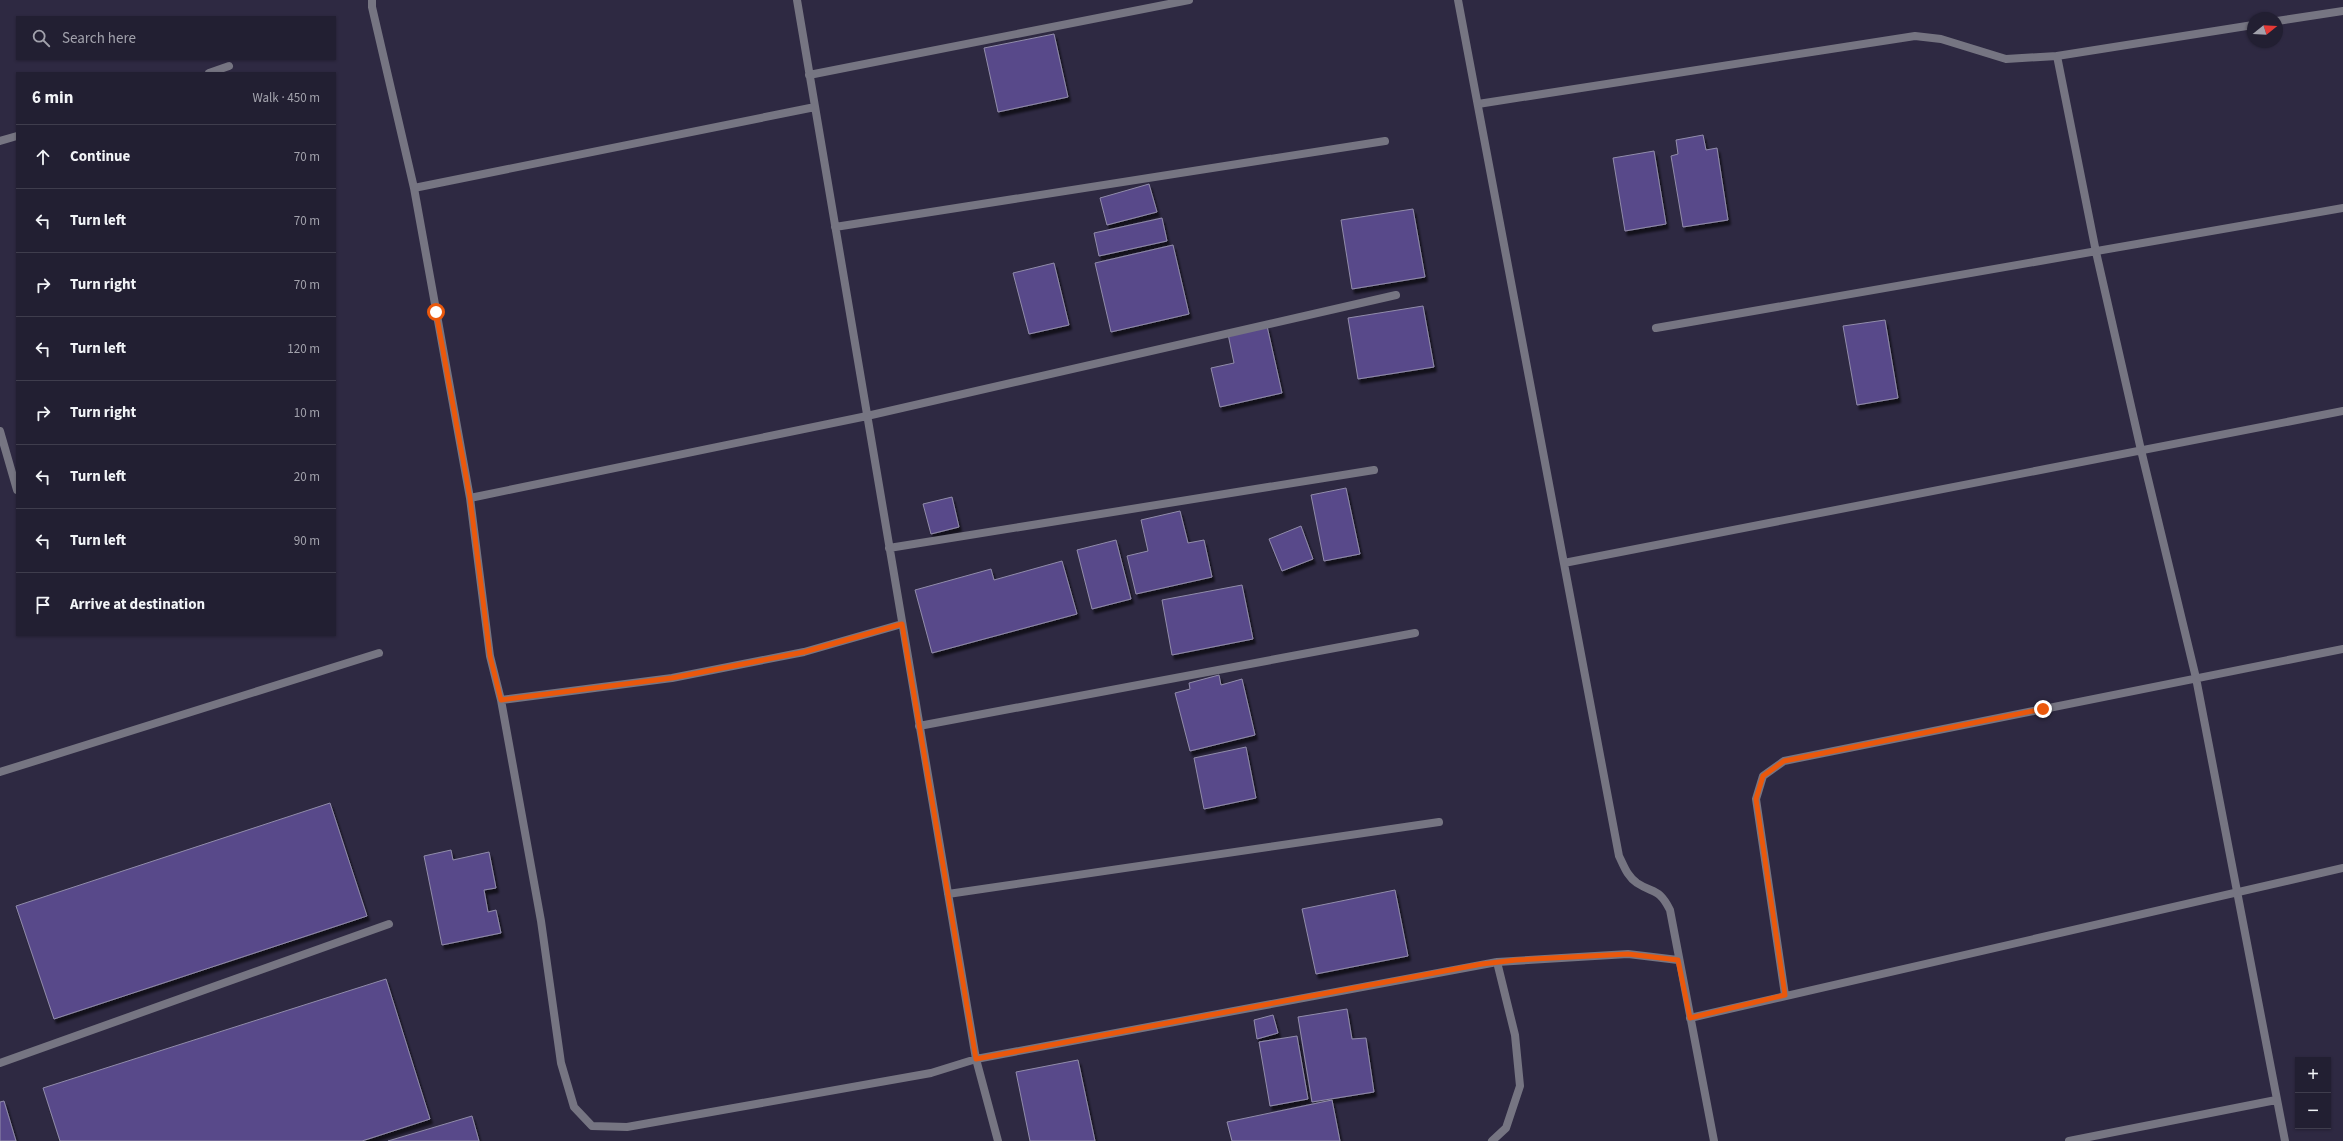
<!DOCTYPE html>
<html lang="en">
<head>
<meta charset="utf-8">
<style>
  body { margin:0; font-family:"Source Sans 3",sans-serif; background:#2e2c3e; color:#f1f3f6 }
  .controls { position:absolute; right:12px; bottom:12px; display:grid; overflow:hidden; border-radius:0px; box-shadow:0 1px 3px #0004 }
  .controls button { width:36px; height:36px; display:grid; place-items:center; padding:0; border:0; border-bottom:1px solid #3f3d4d; background:#221f32; color:#f1f3f6; font:20px sans-serif }
  .compass { position:absolute; left:2247px; top:12px; width:36px; height:36px; border-radius:50%; background:#221f32; box-shadow:0 1px 3px #0004; rotate:72deg }
  .stop { position:absolute; width:12px; height:12px; margin:-9px; border:3px solid #ea580c; border-radius:50%; background:#fff }
  .stop.end { background:#ea580c; border-color:#fff; box-shadow:0 1px 4px #0008 }
  .list { margin:0; padding:0; list-style:none }
  h2 { display:flex; justify-content:space-between; align-items:center; height:52px; margin:0; padding:0 16px; font-size:17px }
  h2 small { font-size:13px; font-weight:400; color:#a2a2ac }
  .list li { display:grid; grid-template-columns:26px 1fr auto; gap:12px; align-items:center; box-sizing:border-box; height:64px; padding:0 16px; border-top:1px solid #3f3d4d }
  .list b { display:block; font-size:15px; white-space:nowrap }
  .list em { font-size:13px; font-style:normal; color:#a2a2ac }
  .icon { flex:none; width:22px; height:22px; fill:none; stroke:currentColor; stroke-width:2; stroke-linecap:round; stroke-linejoin:round }
  .map { position:relative; flex:none; width:2343px; height:1141px; overflow:hidden }
  .search { position:absolute; background:#221f32; box-shadow:0 1px 3px #0004; left:16px; top:16px; width:320px; height:44px; display:flex; align-items:center; gap:10px; box-sizing:border-box; padding:0 14px; border-radius:0px; color:#a2a2ac; font-size:15px }
  .panel { position:absolute; background:#221f32; box-shadow:0 1px 3px #0004; left:16px; top:72px; width:320px; height:564px; border-radius:0px }
  .map>svg:first-child { display:block }
  .building { fill:#594a8a; stroke:#918caa; filter:url(#shadow) }
  .lines { fill:none; stroke-linecap:round; stroke-linejoin:round }
  .service { stroke:#767582; stroke-width:8 }
  .minor { stroke:#767582; stroke-width:8 }
  .route { stroke:#ea580c; stroke-width:5 }
</style>
</head>
<body>
<div class="map">
<svg width="2343" height="1141" viewBox="0 0 2343 1141">
  <defs>
    <filter id="shadow"><feDropShadow dx="2.5" dy="4.5" stdDeviation="1" flood-color="#0009"/></filter>
  </defs>
  <rect width="100%" height="100%" fill="#2e2942"/>
  <path class="building" d="M1054,34L1068,97L998,112L984,48Z
    M1703,135L1706,150L1717,148L1728,220L1683,227L1671,156L1678,154L1676,140Z
    M1654,151L1666,224L1625,231L1613,158Z
    M1149,184L1157,212L1107,225L1100,198Z
    M1413,209L1425,277L1352,289L1341,220Z
    M1162,218L1167,241L1099,256L1094,233Z
    M1173,245L1189,314L1111,332L1095,263Z
    M1054,263L1069,325L1029,334L1013,273Z
    M1423,306L1434,367L1358,379L1348,318Z
    M1885,320L1898,398L1857,405L1843,326Z
    M1267,326L1282,393L1220,407L1211,368L1234,363L1228,334Z
    M1346,488L1360,554L1324,561L1311,495Z
    M952,497L959,527L931,534L923,504Z
    M1180,511L1188,543L1204,540L1212,577L1136,594L1127,556L1148,551L1141,520Z
    M1301,526L1313,559L1282,571L1269,539Z
    M1116,540L1131,599L1092,609L1077,550Z
    M1062,561L1077,614L932,653L915,590L991,569L994,580Z
    M1242,585L1253,639L1172,655L1162,600Z
    M1219,675L1221,685L1242,679L1255,735L1190,751L1175,693L1190,689L1189,683Z
    M1246,747L1256,798L1204,809L1194,758Z
    M330,803L367,916L54,1019L16,906Z
    M451,850L453,860L489,852L496,888L484,890L488,912L496,910L501,933L442,945L424,856Z
    M1395,890L1408,956L1316,974L1302,909Z
    M386,979L430,1119L362,1141H60L43,1088Z
    M1347,1009L1352,1039L1366,1038L1374,1092L1312,1102L1298,1017Z
    M1273,1015L1278,1033L1257,1039L1254,1020Z
    M1297,1036L1308,1099L1270,1106L1259,1042Z
    M1078,1060L1095,1141H1030L1016,1072Z
    M1332,1100L1340,1141H1232L1227,1122Z
    M4,1101L16,1141H0V1102Z
    M472,1116L479,1141H388Z"/>
  <g class="lines">
    <path class="service" d="M0,772L379,653
      M0,1063L389,924"/>
    <path class="minor" d="M372,0V7L414,188L470,498L490,656L501,700L541,921L561,1063L574,1107L592,1126L627,1127L931,1073L976,1059L1497,962L1628,954L1678,960
      M797,0L976,1059L998,1141
      M1458,0L1619,856C1624,866 1627,876 1637,883C1654,894 1659,888 1670,910L1714,1141
      M2277,21L2343,11
      M2057,56L2096,252L2141,450L2196,678L2285,1141
      M209,73L229,66
      M809,75L1189,0
      M1478,104L1915,36L1941,39L2006,59L2057,56L2253,25
      M0,141L17,136
      M414,188L815,107
      M835,227L1385,141
      M1656,328L2343,208
      M0,431L17,490
      M470,498L867,416L1396,295
      M889,548L1374,470
      M1564,563L2343,411
      M501,700L672,678L804,652L902,624
      M919,726L1415,633
      M948,894L1439,822
      M1785,995L1756,799L1763,776L1784,761L2343,649
      M1690,1018L2343,868
      M1492,1141L1506,1128L1520,1086L1515,1035L1497,962
      M2069,1141L2276,1100"/>
  </g>
  <g class="lines">
    <path class="route" d="M436,312L470,498L490,656L501,700L672,678L804,652L902,624L976,1059L1482,964L1516,960L1628,954L1678,960L1690,1018L1785,995L1756,799L1763,776L1784,761L2043,709"/>
  </g>
</svg>
<div class="controls">
<button>+</button>
<button>−</button>
</div>
<svg class="compass" viewBox="-18 -18 36 36"><path d="M0-13l5 13h-10z" fill="#e53935"/><path d="M0 13l5-13h-10z" fill="#a2a2ac"/></svg>
<div class="stop" style="left:436px;top:312px"></div>
<div class="stop end" style="left:2043px;top:709px"></div>
<div class="search"><svg class="icon" aria-label="search" viewBox="0 0 24 24"><circle cx="10" cy="10" r="6"/><path d="M15 15l6 6"/></svg>Search here</div>
<section class="panel">
<h2>6 min<small>Walk · 450 m</small></h2>
<ul class="list">
<li><svg class="icon" aria-label="ahead" viewBox="0 0 24 24"><path d="M12 20V5M6 11l6-6 6 6"/></svg><div><b>Continue</b></div><em>70 m</em></li>
<li><svg class="icon" aria-label="left" viewBox="0 0 24 24"><path d="M17 20v-9H6M10 6l-5 5 5 5"/></svg><div><b>Turn left</b></div><em>70 m</em></li>
<li><svg class="icon" aria-label="right" viewBox="0 0 24 24"><path d="M7 20v-9h11M14 6l5 5-5 5"/></svg><div><b>Turn right</b></div><em>70 m</em></li>
<li><svg class="icon" aria-label="left" viewBox="0 0 24 24"><path d="M17 20v-9H6M10 6l-5 5 5 5"/></svg><div><b>Turn left</b></div><em>120 m</em></li>
<li><svg class="icon" aria-label="right" viewBox="0 0 24 24"><path d="M7 20v-9h11M14 6l5 5-5 5"/></svg><div><b>Turn right</b></div><em>10 m</em></li>
<li><svg class="icon" aria-label="left" viewBox="0 0 24 24"><path d="M17 20v-9H6M10 6l-5 5 5 5"/></svg><div><b>Turn left</b></div><em>20 m</em></li>
<li><svg class="icon" aria-label="left" viewBox="0 0 24 24"><path d="M17 20v-9H6M10 6l-5 5 5 5"/></svg><div><b>Turn left</b></div><em>90 m</em></li>
<li><svg class="icon" aria-label="arrive" viewBox="0 0 24 24"><path d="M6 21V4h12l-3 4 3 4H6"/></svg><div><b>Arrive at destination</b></div></li>
</ul>
</section>
</div>
</body>
</html>
